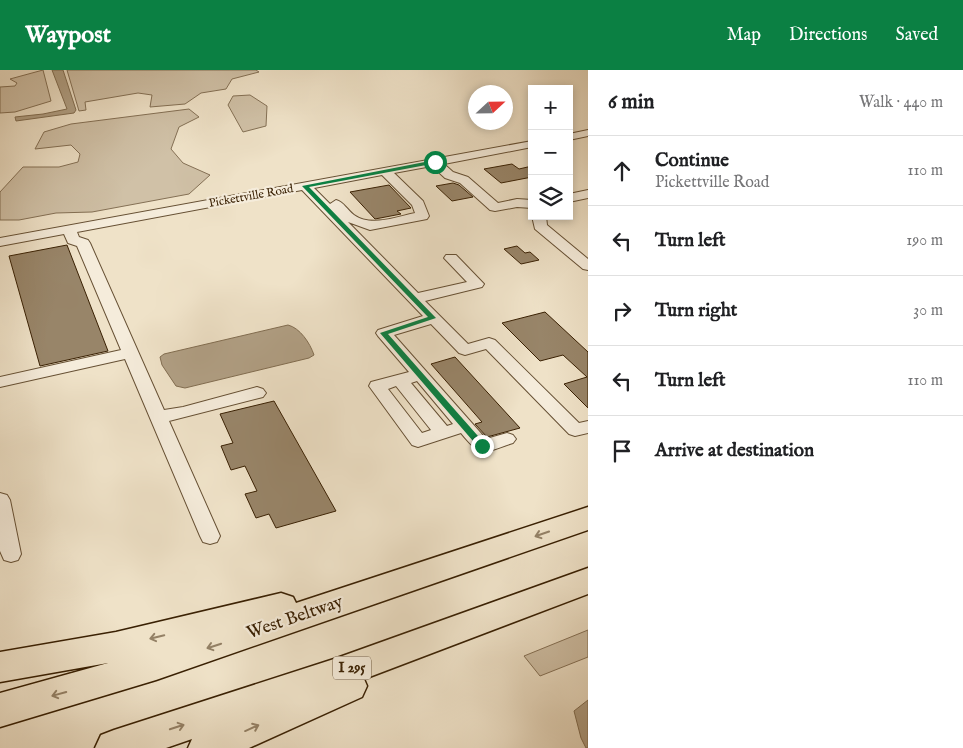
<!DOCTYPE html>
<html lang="en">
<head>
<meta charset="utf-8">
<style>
  body { margin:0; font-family:"IM FELL English",serif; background:#f2f2f2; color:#202124 }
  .controls { position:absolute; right:15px; top:15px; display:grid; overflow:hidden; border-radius:0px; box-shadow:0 2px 8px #0003 }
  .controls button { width:45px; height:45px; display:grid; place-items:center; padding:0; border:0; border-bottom:1px solid #e0e0e0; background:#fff; color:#202124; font:25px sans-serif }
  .compass { position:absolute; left:468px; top:15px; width:45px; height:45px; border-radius:50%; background:#fff; box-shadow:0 2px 8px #0003; rotate:68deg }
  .stop { position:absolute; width:15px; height:15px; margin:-11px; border:4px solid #0b8043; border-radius:50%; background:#fff }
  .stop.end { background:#0b8043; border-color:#fff; box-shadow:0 1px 5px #0008 }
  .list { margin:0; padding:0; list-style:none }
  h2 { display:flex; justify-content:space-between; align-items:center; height:65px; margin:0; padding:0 20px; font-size:21px }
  h2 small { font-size:16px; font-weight:400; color:#757577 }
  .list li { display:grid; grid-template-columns:32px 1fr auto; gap:15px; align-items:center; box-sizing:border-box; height:70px; padding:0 20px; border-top:1px solid #e0e0e0 }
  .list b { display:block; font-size:19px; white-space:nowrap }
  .list p { margin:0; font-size:16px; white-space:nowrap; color:#757577 }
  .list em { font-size:16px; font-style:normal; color:#757577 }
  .icon { flex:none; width:28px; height:28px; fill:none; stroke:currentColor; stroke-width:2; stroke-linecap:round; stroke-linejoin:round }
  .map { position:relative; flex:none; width:588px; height:678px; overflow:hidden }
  header { display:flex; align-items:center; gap:30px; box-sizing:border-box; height:70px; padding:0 25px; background:#0b8043; color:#fff }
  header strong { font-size:24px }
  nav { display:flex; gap:28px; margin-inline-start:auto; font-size:18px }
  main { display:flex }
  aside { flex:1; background:#fff }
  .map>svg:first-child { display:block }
  .green { fill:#d0c1a7; stroke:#847055 }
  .water { fill:#b1a085; stroke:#816d51 }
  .building { fill:#988569; stroke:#392003 }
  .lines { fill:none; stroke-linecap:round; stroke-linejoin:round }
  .minor-casing { stroke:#665034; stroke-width:2 }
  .highway-casing { stroke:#392003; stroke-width:3 }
  .minor { fill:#f5ecdb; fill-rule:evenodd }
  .highway { fill:#efe2c8; fill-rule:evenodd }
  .oneway { stroke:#948166 }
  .route { fill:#0b8043 }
  .labels { text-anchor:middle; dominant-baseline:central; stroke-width:4.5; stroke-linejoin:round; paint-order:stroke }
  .far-street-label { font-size:12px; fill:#392003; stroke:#f5ecdb }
  .shield { fill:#f5ecdb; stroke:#715d44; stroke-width:1 }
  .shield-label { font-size:14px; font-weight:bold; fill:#392003 }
  .near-street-label { font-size:18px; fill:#392003; stroke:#f5ecdb }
</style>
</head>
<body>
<header>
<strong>Waypost</strong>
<nav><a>Map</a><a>Directions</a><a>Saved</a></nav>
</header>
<main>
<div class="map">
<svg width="588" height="678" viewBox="0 0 588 678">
  <rect width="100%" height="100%" fill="#efe2c8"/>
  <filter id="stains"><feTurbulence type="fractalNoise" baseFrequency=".004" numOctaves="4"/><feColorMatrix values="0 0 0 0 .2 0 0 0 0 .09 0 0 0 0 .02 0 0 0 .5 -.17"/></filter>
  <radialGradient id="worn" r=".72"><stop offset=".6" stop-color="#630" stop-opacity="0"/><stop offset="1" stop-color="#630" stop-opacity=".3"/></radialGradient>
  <path class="green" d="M43,0L51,31L15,42L0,43V17L15,16L17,13L10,9Z
    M67,0H256L259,2L232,9L226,19L201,23L185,34L150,37L152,25L138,23L85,32L86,40L79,41Z
    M250,25L267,36L266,56L243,62L228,35L233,26Z
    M189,39L199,47L179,57L171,79L183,93L210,105L189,124L92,142L56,143L19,150H0V122L23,97H59L78,92L80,84L71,75L35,79L44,62L71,54Z
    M588,560V587L540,606L524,586Z"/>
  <path class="water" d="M52,0H63L76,40L74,43L16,51L15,47L43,44L67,39Z
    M288,255C300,258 310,273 314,285L309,288L185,318L176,316L162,295L160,287L164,284Z
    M588,630V678H586L581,668L574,641Z"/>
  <path class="building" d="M512,94L519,99L532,96V107L501,113L484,99Z
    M453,113L459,115L473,127L452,131L436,116Z
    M389,115L411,138L397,141L401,144L375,149L350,122Z
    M67,175L108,281L40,296L9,186Z
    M517,176L525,183L530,182L539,190L521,194L504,179Z
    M545,242L588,282V338L564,314L587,307L563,285L540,291L502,253Z
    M455,287L520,358L487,367L475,354L482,352L431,294Z
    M274,331L336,441L276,458L269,444L256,448L245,424L257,421L245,396L231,400L221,376L233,373L220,344Z"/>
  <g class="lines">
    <g class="minor-casing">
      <path id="minor" d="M588,60V66L569,70V64Z
        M532,71V77L444,94L453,102L468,107L498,133L517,129L532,130V138L517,137L495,141L490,140L460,113L445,108L432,96L394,103L423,131L429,146L427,149L370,160L348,152L418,223L467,212L444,188L446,185H456L484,214L482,217L425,231L468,274L489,268L495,270L579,353L588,351V363L575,366L569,364L486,279L465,285L459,283L431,254L394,265L486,369L507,363L513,365L516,369L513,373C483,382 483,390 461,363L418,377L412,375L369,316L371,312L409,302L378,266L376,263L378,260L423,246L302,120L77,162L79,167L88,170L90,173L164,340L183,337L257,317L263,319L266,323L263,327L169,351L220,466L217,472L210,474L203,472L200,466L125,289L0,317V307L121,280L77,176L68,173L64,164L0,176V168ZM382,105L412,135L415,143C396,147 371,157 354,145C347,140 344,132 336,130L330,134L314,118ZM417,311L453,354L447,356L411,313ZM396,316L431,360L422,363L388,319Z
        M588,120V128L569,132V124Z
        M532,146H546L547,155L588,189V200L583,199L535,159Z
        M0,423L7,425L10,430L21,484L18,490L11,492L4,490L0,481Z"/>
    </g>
    <g class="highway-casing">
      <path id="highway" d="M588,437V460L156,610L0,657V623L108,593L0,612V582L116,562L281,523L293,527L296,533Z
        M588,498V524L364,609L367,616L362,627L249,678H188L192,669L166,678H95L101,665L114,660L334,589Z"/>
    </g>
    <use href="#minor" class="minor"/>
    <use href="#highway" class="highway"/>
  </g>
  <defs><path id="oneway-shaft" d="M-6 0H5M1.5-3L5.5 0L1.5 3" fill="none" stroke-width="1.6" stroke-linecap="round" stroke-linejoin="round" transform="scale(1.25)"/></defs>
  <g class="oneway">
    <use href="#oneway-shaft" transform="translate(542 464) rotate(161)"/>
    <use href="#oneway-shaft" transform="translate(157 567) rotate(166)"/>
    <use href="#oneway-shaft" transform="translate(214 576) rotate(162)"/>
    <use href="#oneway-shaft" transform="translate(59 624) rotate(165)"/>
    <use href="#oneway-shaft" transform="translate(177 657) rotate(-18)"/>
    <use href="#oneway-shaft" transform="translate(252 658) rotate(-24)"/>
  </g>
  <path class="route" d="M435,90L437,93L309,117L436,248L388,264L485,374L486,376L482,379L479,378L380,263L428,247L302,116Z"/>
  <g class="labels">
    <g class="far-street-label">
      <text transform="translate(251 126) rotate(-10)">Pickettville Road</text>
    </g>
    <rect class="shield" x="333" y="586.5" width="38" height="23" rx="4"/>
    <g class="shield-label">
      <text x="352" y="598">I 295</text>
    </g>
    <g class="near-street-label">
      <text transform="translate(295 548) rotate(-19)">West Beltway</text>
    </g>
  </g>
  <rect width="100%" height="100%" filter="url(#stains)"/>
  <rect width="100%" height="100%" fill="url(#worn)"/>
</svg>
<div class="controls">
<button>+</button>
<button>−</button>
<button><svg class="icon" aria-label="layers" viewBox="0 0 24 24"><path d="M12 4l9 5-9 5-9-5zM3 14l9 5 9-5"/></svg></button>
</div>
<svg class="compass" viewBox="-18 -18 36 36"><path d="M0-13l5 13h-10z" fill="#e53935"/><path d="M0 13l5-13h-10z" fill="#757577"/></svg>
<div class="stop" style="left:435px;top:92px"></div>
<div class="stop end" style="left:482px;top:376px"></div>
</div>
<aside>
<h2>6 min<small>Walk · 440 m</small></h2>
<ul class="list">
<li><svg class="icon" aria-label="ahead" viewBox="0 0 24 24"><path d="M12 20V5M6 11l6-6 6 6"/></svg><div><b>Continue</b><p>Pickettville Road</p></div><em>110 m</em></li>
<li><svg class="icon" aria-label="left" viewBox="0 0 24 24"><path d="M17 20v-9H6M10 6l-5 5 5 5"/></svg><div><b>Turn left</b></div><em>190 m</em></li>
<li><svg class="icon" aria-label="right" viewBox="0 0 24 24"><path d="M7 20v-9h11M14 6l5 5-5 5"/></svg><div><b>Turn right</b></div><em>30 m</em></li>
<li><svg class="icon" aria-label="left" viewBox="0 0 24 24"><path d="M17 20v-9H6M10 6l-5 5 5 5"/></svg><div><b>Turn left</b></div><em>110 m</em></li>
<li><svg class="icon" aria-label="arrive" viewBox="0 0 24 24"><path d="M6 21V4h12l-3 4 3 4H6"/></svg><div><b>Arrive at destination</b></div></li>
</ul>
</aside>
</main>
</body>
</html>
